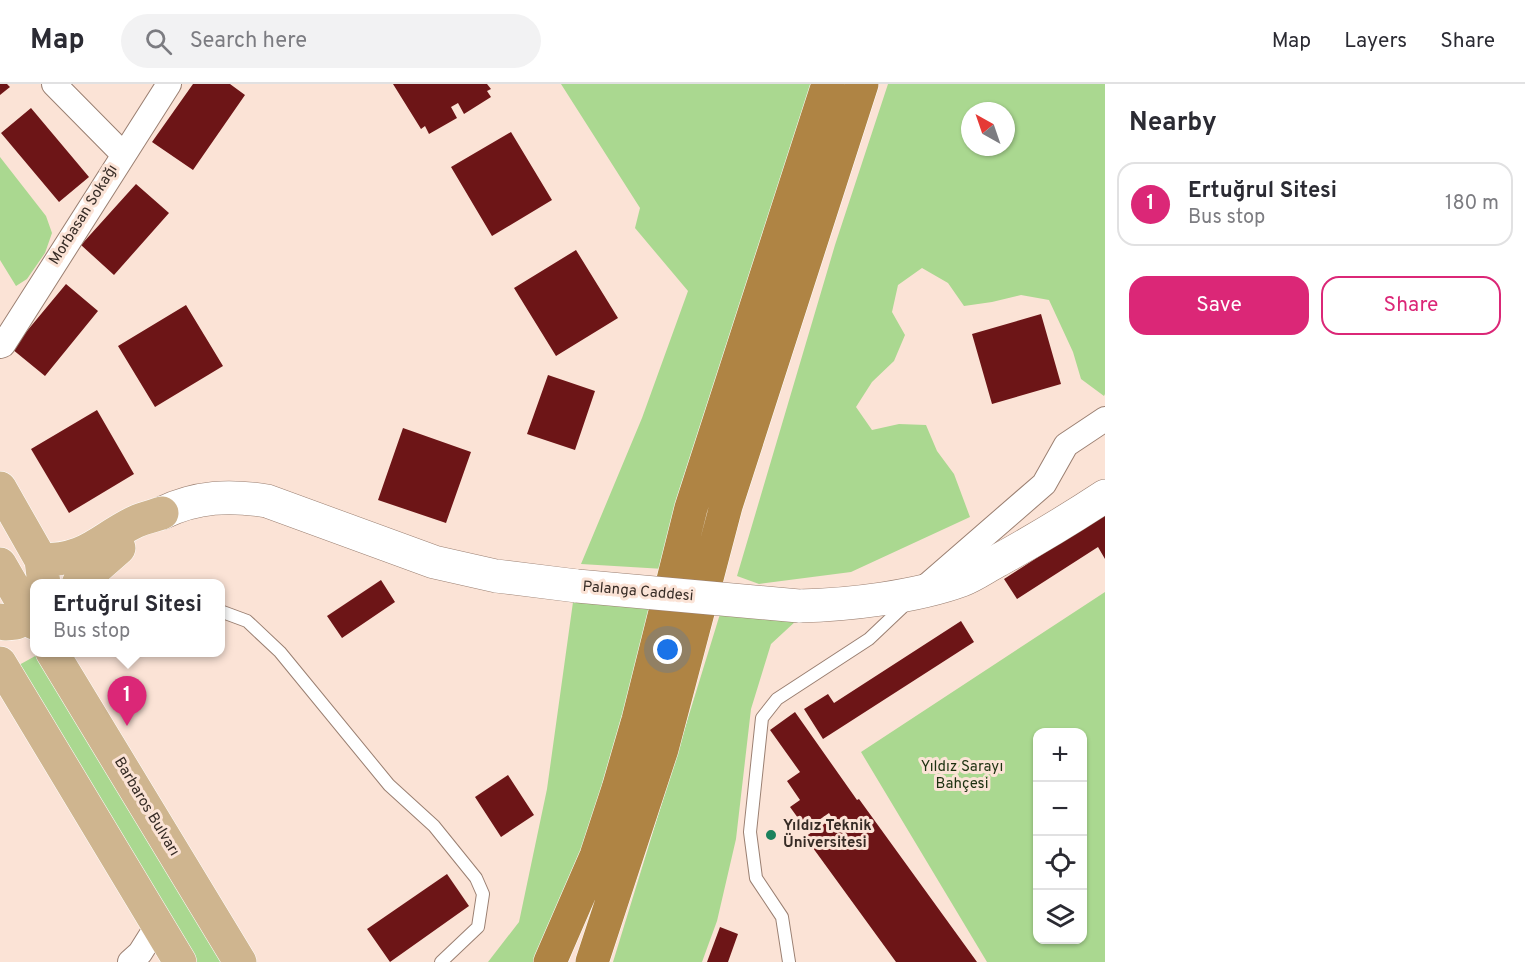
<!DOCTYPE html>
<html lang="en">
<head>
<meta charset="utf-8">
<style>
  body { margin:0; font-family:Overpass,sans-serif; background:#f2f2f3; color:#2b2b33 }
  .controls { position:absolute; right:18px; bottom:18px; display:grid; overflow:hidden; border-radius:12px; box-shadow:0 2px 4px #0004 }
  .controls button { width:54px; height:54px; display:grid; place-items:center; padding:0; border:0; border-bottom:2px solid #e1e1e2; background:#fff; color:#2b2b33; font:30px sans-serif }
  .compass { position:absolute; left:961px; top:18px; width:54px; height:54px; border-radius:50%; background:#fff; box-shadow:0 2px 4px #0004; rotate:320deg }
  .you { position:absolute; left:668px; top:566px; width:21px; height:21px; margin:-15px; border:4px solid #fff; border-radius:50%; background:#1a73e8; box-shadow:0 0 0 9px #1a73e833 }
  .badge { display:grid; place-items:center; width:39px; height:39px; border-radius:50%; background:#db2777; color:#fff; font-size:20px; font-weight:700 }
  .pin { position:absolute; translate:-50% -50px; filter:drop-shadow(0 2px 3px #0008) }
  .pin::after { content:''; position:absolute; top:32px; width:21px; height:18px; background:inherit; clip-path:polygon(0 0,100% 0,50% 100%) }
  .popup { position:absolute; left:30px; top:495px; width:195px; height:78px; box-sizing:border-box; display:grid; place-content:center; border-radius:12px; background:#fff; filter:drop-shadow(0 2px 4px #0005); font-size:20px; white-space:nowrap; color:#7c7c81 }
  .popup b { font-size:22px; color:#2b2b33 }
  .popup::after { content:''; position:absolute; left:50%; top:100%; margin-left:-12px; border:12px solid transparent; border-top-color:#fff }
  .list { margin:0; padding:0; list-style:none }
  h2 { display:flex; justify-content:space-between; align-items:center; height:78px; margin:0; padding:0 24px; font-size:26px }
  h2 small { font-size:20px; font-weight:400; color:#7c7c81 }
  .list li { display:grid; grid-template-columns:39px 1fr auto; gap:18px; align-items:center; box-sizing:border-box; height:84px; margin:0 12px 12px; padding:0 12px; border:2px solid #e1e1e2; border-radius:18px }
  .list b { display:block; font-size:22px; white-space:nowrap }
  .list p { margin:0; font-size:20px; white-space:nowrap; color:#7c7c81 }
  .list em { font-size:20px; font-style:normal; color:#7c7c81 }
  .actions { display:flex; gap:12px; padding:18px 24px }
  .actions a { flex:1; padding:14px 0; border:2px solid #db2777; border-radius:18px; text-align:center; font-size:21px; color:#db2777 }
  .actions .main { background:#db2777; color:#fff }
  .icon { flex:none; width:33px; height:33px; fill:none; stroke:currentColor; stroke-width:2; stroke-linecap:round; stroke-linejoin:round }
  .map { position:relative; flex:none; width:1105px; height:878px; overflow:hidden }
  header { display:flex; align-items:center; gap:36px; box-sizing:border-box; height:84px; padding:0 30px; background:#fff; border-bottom:2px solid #e1e1e2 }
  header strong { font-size:28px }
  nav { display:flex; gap:33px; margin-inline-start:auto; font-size:21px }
  .search { width:420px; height:54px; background:#f2f2f3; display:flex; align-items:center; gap:15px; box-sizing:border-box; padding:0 21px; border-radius:33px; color:#7c7c81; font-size:22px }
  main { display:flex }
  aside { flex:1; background:#fff }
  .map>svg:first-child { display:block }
  .green { fill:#aad890; fill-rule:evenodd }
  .building { fill:#6d1517 }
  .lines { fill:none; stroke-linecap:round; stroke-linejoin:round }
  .service-casing { stroke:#9a7f71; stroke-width:14 }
  .minor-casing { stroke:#9a7f71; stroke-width:26 }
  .secondary-casing { stroke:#9a7f71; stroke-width:34 }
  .primary-casing { stroke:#fff; stroke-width:34 }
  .motorway-casing { stroke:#fff; stroke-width:34 }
  .service { stroke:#fff; stroke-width:12 }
  .minor { stroke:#fff; stroke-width:24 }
  .secondary { stroke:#fff; stroke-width:33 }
  .primary { stroke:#cfb58f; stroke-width:33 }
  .motorway { stroke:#af8444; stroke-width:33 }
  .secondary-bridge-casing { stroke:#9a7f71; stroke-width:34; stroke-linecap:butt }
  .secondary-bridge { stroke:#fff; stroke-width:33 }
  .poi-dot { fill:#1b825d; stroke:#fbe3d6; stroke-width:2 }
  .labels { text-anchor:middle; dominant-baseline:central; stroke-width:6; stroke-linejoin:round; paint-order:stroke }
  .street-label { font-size:15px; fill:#362b25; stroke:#fbe3d6 }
  .park-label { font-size:15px; fill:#1c300f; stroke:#fbe3d6 }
  .poi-label { font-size:15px; font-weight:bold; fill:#362b25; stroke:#fbe3d6; text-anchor:start }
</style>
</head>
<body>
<header>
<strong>Map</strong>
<div class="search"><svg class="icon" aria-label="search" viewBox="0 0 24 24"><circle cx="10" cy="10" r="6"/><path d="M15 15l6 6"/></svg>Search here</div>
<nav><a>Map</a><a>Layers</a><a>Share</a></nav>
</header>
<main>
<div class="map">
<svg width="1105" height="878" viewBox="0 0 1105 878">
  <rect width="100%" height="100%" fill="#fbe3d6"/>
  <path class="green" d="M561,0H817L664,485L581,480L642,334L688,207L635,144L640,124Z
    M888,0H1105V310L1104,312L1081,295L1073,268L1049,216L1021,211L992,218L964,222L948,199L922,184L898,201L892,228L905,251L894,277L872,298L856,323L872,346L899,340L926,341L937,367L954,390L970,433L851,488L759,500L737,492L835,161ZM970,27H1006V63H970Z
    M0,73L46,132L52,149L45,169L27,195L16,202L0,176Z
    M1105,508V878H987L861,668ZM1038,648H1082V856H1038Z
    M573,518L654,524L580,783L537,878H488L519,838L547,705Z
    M720,530L797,536L771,560L751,625L736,755L717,837L702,878H613Z
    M37,571L221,878H197L19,581Z"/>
  <path class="building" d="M0,0H7L10,3L0,11Z
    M193,0H230L245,11L193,86L152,58Z
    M393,0H487L491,5L487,7L491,13L464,30L458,19L451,23L457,34L429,50L425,42L421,45Z
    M31,24L89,93L59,118L1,49Z
    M511,48L552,116L492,152L451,83Z
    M136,100L169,129L114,191L81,161Z
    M576,166L618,234L556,272L514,204Z
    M66,200L98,227L45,292L12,265Z
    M186,221L223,282L155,323L118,262Z
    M1041,230L1061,300L992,320L972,250Z
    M548,291L595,307L575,366L527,350Z
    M97,326L134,390L69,429L31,365Z
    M403,344L471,368L446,439L378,416Z
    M1105,430V475L1098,463L1017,515L1004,495Z
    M381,496L395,518L342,554L327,532Z
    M961,537L974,558L823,655L804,625L828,610L834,619Z
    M795,628L857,716L859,715L977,878H896L805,753L832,734L829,729L806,745L790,723L800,716L787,697L800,688L770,646Z
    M508,691L534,731L501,753L475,713Z
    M447,790L469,822L390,878L367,845Z
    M720,843L738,850L728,878H707Z"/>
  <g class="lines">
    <g class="service-casing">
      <path id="service" d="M220,527L247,537L280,568L389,701L434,742L476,794L483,810L478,843L441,878
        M789,878L782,833L756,794L750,748L762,634L777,615L869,555L907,519"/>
    </g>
    <g class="minor-casing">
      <path id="minor" d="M54,0L123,70
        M0,262L3,261L169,0
        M923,505L1044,400L1066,361L1105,335
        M130,878L140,869L157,842"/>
    </g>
    <g class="secondary-casing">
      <path id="secondary" d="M162,429C197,412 230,411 267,417L434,478L496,492L577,502
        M799,522C848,521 916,513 962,496C975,491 987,482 999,476C1035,456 1070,435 1105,412"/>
    </g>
    <g class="primary-casing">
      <path id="primary" d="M0,404L41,476L44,500
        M41,476C88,476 98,456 135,438C143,434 153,432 162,429
        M0,480L34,539
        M78,500L119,464
        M0,536L5,540L16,539L34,529
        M52,568L240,878
        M0,579L180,878"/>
    </g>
    <g class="motorway-casing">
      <path id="motorway" d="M550,878L596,772L618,705L638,636L691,424L828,0
        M592,878L662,665L726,422L862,0"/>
    </g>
    <use href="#service" class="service"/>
    <use href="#minor" class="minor"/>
    <use href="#secondary" class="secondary"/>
    <use href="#primary" class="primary"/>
    <use href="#motorway" class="motorway"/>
    <g class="secondary-bridge-casing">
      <path id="secondary-bridge" d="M577,502L799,522"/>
    </g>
    <use href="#secondary-bridge" class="secondary-bridge"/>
  </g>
  <circle class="poi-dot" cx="771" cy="751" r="6"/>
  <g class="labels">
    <g class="street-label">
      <text transform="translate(84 131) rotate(-58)">Morbasan Sokağı</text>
      <text transform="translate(638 508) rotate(5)">Palanga Caddesi</text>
      <text transform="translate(146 723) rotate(59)">Barbaros Bulvarı</text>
    </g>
    <g class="park-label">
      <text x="962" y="683">Yıldız Sarayı<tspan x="962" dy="17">Bahçesi</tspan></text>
    </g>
    <g class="poi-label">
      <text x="783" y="742">Yıldız Teknik<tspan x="783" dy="17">Üniversitesi</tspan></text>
    </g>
  </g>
</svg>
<div class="controls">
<button>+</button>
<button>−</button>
<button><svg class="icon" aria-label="locate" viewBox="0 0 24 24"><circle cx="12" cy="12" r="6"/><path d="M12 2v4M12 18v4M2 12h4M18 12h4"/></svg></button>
<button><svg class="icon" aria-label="layers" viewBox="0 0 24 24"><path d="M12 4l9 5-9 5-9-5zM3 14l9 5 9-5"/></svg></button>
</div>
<svg class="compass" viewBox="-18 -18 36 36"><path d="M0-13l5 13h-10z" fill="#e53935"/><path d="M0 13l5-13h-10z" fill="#7c7c81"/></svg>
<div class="you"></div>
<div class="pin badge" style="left:127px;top:642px">1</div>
<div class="popup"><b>Ertuğrul Sitesi</b>Bus stop</div>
</div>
<aside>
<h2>Nearby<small></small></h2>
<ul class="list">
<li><span class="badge">1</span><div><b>Ertuğrul Sitesi</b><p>Bus stop</p></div><em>180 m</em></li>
</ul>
<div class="actions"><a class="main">Save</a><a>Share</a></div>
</aside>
</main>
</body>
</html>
